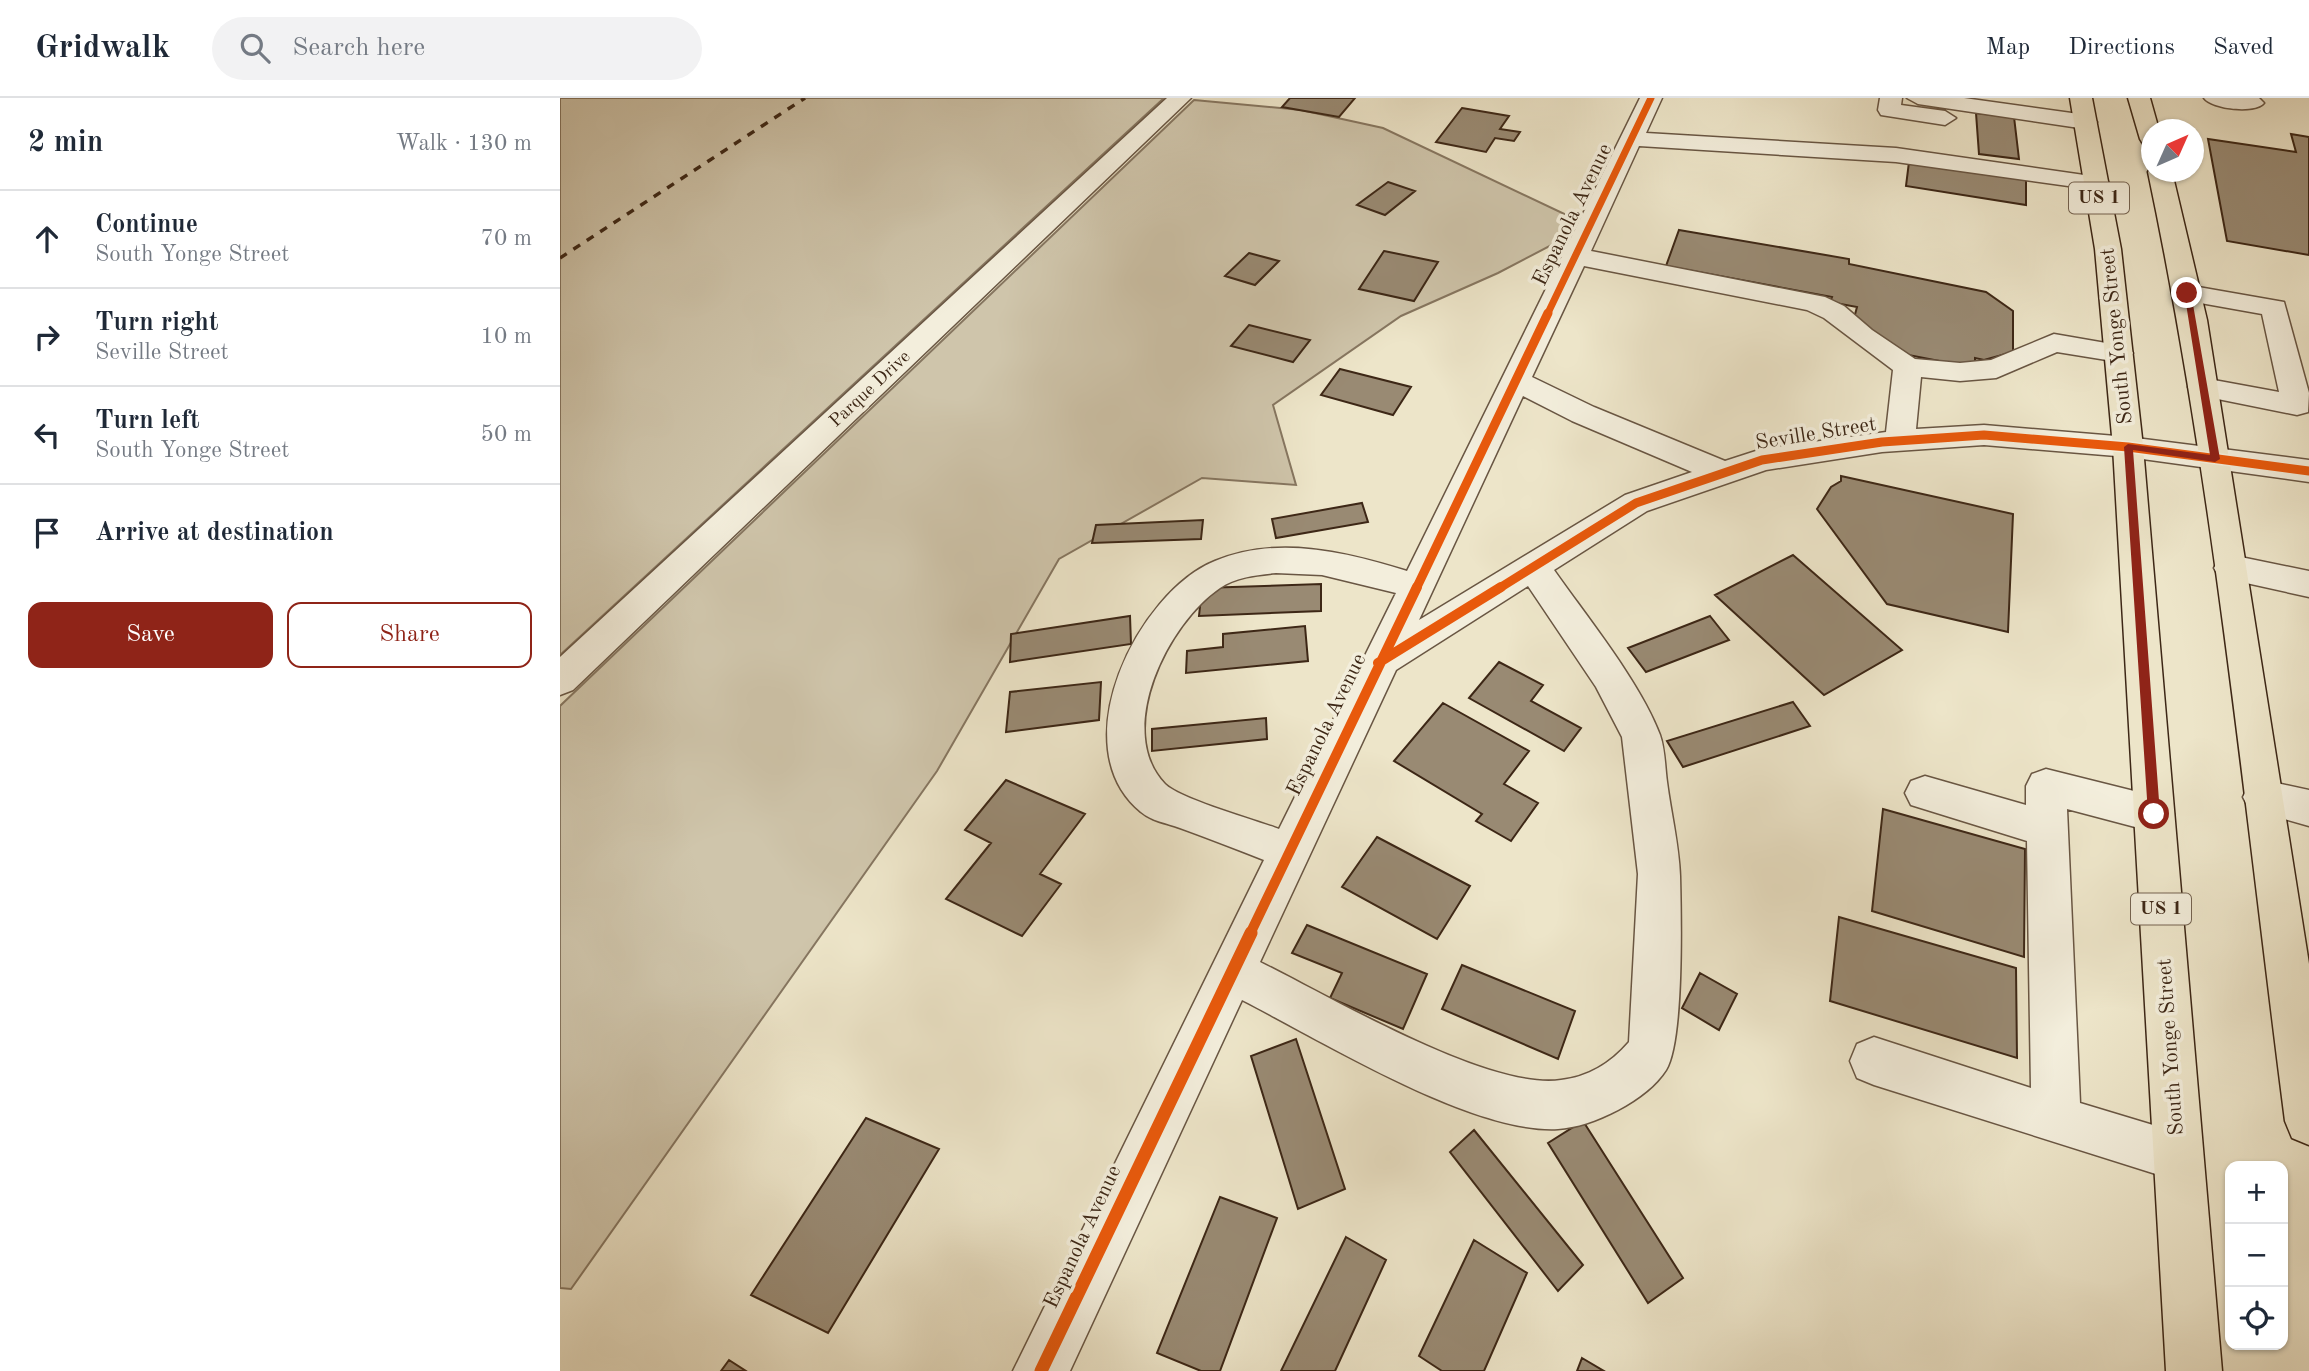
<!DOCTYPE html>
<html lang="en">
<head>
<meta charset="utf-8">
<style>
  body { margin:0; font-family:"Old Standard TT",serif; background:#f2f2f3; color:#1f2937 }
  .controls { position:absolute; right:21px; bottom:21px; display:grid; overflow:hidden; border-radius:14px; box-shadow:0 2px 5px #0004 }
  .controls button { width:63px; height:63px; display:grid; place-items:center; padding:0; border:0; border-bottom:2px solid #e0e1e3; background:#fff; color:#1f2937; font:35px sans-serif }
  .compass { position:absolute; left:1581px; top:21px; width:63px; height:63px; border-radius:50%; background:#fff; box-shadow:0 2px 5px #0004; rotate:45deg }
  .stop { position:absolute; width:21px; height:21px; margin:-16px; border:5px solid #8f2418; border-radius:50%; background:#fff }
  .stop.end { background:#8f2418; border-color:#fff; box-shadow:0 2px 7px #0008 }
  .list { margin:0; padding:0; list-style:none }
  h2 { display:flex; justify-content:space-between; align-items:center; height:91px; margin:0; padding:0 28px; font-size:30px }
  h2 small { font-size:23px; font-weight:400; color:#747a83 }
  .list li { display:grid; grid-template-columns:46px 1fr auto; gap:21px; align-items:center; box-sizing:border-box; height:98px; padding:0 28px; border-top:2px solid #e0e1e3 }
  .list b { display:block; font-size:26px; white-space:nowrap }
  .list p { margin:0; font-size:23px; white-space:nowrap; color:#747a83 }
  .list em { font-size:23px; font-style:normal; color:#747a83 }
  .actions { display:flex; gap:14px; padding:21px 28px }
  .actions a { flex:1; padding:16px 0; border:2px solid #8f2418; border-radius:14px; text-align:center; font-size:24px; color:#8f2418 }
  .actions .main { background:#8f2418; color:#fff }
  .icon { flex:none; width:38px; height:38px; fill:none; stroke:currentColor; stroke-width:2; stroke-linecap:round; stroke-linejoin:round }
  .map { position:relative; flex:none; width:1749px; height:1273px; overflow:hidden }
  header { display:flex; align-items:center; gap:42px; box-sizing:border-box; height:98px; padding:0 35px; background:#fff; border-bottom:2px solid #e0e1e3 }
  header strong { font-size:33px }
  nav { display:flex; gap:38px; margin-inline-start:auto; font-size:24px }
  .search { width:490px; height:63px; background:#f2f2f3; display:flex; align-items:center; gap:18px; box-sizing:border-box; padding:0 24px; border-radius:38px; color:#747a83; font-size:26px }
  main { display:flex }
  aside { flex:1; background:#fff }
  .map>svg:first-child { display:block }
  .green { fill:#cfc5ab; stroke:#867660; stroke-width:2 }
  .building { fill:#998a73; stroke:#3d2716; stroke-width:2 }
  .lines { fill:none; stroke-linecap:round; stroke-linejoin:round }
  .minor-casing { stroke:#695643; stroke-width:3 }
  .major-casing { stroke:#3d2716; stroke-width:3 }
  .minor { fill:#f3eedc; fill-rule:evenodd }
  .major { fill:#ede5c9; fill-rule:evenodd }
  .rail { stroke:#3d2716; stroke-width:3.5; stroke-dasharray:8 8; stroke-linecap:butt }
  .cycleway-far3-casing { stroke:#f3eedc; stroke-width:10 }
  .cycleway-far2-casing { stroke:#f3eedc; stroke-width:12 }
  .cycleway-far1-casing { stroke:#f3eedc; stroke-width:15 }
  .cycleway-casing { stroke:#f3eedc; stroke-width:18 }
  .cycleway-far3 { stroke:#e8590c; stroke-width:7 }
  .cycleway-far2 { stroke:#e8590c; stroke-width:9 }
  .cycleway-far1 { stroke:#e8590c; stroke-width:10 }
  .cycleway { stroke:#e8590c; stroke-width:13 }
  .route { fill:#8f2418 }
  .labels { text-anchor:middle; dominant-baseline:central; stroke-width:7; stroke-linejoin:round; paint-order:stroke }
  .far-street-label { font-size:18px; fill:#3d2716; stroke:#f3eedc }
  .shield { fill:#f3eedc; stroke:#746351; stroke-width:2 }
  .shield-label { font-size:19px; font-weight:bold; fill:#3d2716 }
  .street-label { font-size:21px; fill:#3d2716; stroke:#f3eedc }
</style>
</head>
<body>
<header>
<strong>Gridwalk</strong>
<div class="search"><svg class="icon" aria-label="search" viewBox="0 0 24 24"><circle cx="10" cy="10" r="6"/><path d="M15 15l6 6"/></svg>Search here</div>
<nav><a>Map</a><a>Directions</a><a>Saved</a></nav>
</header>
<main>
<aside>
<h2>2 min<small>Walk · 130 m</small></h2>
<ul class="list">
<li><svg class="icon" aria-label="ahead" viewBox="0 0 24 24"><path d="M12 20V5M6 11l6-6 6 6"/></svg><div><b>Continue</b><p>South Yonge Street</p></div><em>70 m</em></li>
<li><svg class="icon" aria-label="right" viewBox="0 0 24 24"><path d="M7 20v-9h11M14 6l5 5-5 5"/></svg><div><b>Turn right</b><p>Seville Street</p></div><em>10 m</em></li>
<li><svg class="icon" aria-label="left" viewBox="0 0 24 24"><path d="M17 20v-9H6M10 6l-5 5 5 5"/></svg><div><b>Turn left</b><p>South Yonge Street</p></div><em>50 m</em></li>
<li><svg class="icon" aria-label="arrive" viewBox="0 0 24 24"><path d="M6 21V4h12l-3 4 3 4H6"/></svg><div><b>Arrive at destination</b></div></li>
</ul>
<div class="actions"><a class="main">Save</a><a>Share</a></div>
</aside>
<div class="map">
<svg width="1749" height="1273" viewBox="0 0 1749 1273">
  <rect width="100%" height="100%" fill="#ede5c9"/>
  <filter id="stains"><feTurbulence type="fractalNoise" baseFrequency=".00286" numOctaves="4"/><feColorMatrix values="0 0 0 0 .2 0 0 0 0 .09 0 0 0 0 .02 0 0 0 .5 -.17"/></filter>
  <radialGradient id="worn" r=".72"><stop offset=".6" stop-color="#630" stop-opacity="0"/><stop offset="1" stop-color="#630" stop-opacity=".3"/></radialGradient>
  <path class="green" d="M0,0H604L0,557Z
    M634,2L741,12L823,30L1015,121L1005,140L938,175L841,218L713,307L736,387L642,380L499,461L377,673L11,1191L0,1190V608Z"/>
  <path class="building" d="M730,0H795L779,19L722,9Z
    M902,10L949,18L940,31L960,34L954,43L935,40L926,54L876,44Z
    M1416,15L1454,19L1459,61L1419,56Z
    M1731,36L1749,39V157L1667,143L1648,41L1736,54Z
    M1349,64L1466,82V107L1346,88Z
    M828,84L855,93L825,117L797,107Z
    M1119,132L1289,161V166L1426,194L1453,213V254L1424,262L1415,260V268H1405L1333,254L1293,224L1297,209L1270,204L1272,199L1106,168Z
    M824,153L878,164L854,203L799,191Z
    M689,155L719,163L695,187L665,178Z
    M689,227L750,242L733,264L671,248Z
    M780,271L851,289L833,317L761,297Z
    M1281,378L1453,416L1448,534L1327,506L1257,411L1271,389L1281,383Z
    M802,405L808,424L716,440L712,421Z
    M643,422L641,441L532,445L536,427Z
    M1233,457L1342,552L1264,597L1155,497Z
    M761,486V513L639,518L642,490Z
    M570,518L571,546L450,564L451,536Z
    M1150,518L1169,542L1086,574L1068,550Z
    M745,528L748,563L626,575L627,553L663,549V536Z
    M939,564L983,587L971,603L1021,630L1004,653L909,600Z
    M541,584L539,622L446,634L450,594Z
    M1233,604L1250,628L1123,669L1107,643Z
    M883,605L969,653L944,686L978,705L951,743L916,723L922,716L834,663Z
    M706,620L707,641L592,653V631Z
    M446,682L525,716L480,776L501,786L462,838L386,801L431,745L405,732Z
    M1323,711L1465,751L1464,859L1312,813Z
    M817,739L910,788L877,841L782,789Z
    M1279,819L1456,870L1457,960L1270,903Z
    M747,827L867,876L843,931L770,900L782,875L732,855Z
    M902,867L1015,913L998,961L882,911Z
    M1140,875L1177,896L1159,932L1122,910Z
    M736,941L785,1091L738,1111L691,958Z
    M306,1020L379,1051L268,1235L191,1197Z
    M1023,1023L1123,1180L1088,1205L988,1045Z
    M914,1032L1023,1167L998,1193L890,1054Z
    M660,1099L717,1120L660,1273H641L597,1255Z
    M786,1139L826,1162L775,1273H721Z
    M914,1142L967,1175L924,1273H882L859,1258Z
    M1022,1260L1044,1273H1017Z
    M169,1262L186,1273H161Z"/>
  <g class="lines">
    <g class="minor-casing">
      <path id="minor" d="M607,0H631L13,592L0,597V559Z
        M1080,0H1102L1086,35L1336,50L1545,80L1549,85L1545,90L1537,92L1336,64L1079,48L1031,153L1265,199L1284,208L1312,232L1355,261L1400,265L1431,262L1494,236L1569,249L1573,255L1569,261L1559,264L1497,254L1436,280L1400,283L1361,279L1356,331L1424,327L1568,339L1749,362V384L1568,359L1424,347L1322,354L1206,372L1087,413L994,472C1027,519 1080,584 1100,637C1105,651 1105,669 1107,684C1111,715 1119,747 1120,778C1121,816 1124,943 1106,972C1087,1002 1033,1029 998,1031C912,1036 761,942 682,902L510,1273H453L704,762C676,751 648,740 620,730C607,725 591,723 581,714C501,649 578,494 655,463C717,437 786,454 847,473ZM1024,168L1247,212L1264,220L1333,272L1326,334L1202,351L1165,363L1034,309L972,279ZM963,298L1012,323L1132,374L1065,397L859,522ZM716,475L762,477L836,495L719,731C695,722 620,701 605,686C554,633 608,525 660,490C676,479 696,477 716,475ZM968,488L1036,589L1062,639L1078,776L1069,944C1051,965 1028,979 1001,982C929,993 769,898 700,864L836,572Z
        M1320,0H1342L1341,7L1385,13L1396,20L1385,27L1321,17L1318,12Z
        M1347,0H1404L1526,17L1537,24L1526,31L1358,6Z
        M1644,0H1699L1704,5C1695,16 1652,11 1644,0Z
        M1627,187L1724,204L1749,295L1748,314L1737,317L1633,296L1628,289L1633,282L1643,280L1719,294L1702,216L1618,201L1614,195L1618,189Z
        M1671,457L1749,473V499L1659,479L1654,470L1659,461Z
        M1486,671L1594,698L1608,703L1614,716L1608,729L1594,734L1507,711L1520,1005L1636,1040L1643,1058L1636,1076L1618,1083L1314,987L1297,980L1290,963L1297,946L1314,939L1471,990L1467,743L1351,707L1345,695L1351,683L1365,678L1466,707V688L1472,676Z
        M1703,682L1749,692V728L1689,711L1683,699L1689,687Z"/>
    </g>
    <g class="major-casing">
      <path id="major" d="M1510,0H1532L1561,151L1583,349L1662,1273H1606L1553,349L1535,151Z
        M1568,0H1590L1599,32H1591V48L1583,46L1580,41Z
        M1591,69V74H1612L1647,222L1749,866V1047L1732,1040L1725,1023C1684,706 1654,387 1588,74Z"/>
    </g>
    <use href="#minor" class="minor"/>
    <use href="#major" class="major"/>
    <path class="rail" d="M0,160L245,0"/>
    <g class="cycleway-far3-casing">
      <path id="cycleway-far3" d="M987,217L1091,0"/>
    </g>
    <g class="cycleway-far2-casing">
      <path id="cycleway-far2" d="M856,491L988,215
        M938,491L1076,405L1202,362L1322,344L1424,337L1568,349L1749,373"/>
    </g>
    <g class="cycleway-far1-casing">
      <path id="cycleway-far1" d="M818,565L941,489
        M690,836L857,489"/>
    </g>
    <g class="cycleway-casing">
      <path id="cycleway" d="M481,1273L691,835"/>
    </g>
    <use href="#cycleway-far3" class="cycleway-far3"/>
    <use href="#cycleway-far2" class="cycleway-far2"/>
    <use href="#cycleway-far1" class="cycleway-far1"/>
    <use href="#cycleway" class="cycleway"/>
  </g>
  <path class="route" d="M1624,193L1631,195L1660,361L1655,364L1573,352L1600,716L1594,721L1588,716L1564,349L1568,346L1650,357Z"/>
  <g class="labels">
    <g class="far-street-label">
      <text transform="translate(310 291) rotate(-43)">Parque Drive</text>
    </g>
    <g class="shield">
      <rect x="1509" y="84.5" width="60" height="31" rx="5"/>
      <rect x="1571" y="795.5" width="60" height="31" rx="5"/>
    </g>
    <g class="shield-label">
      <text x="1539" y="100">US 1</text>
      <text x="1601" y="811">US 1</text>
    </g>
    <g class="street-label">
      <text transform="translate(1013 117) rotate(-64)">Espanola Avenue</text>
      <text transform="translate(1557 238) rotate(-96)">South Yonge Street</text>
      <text transform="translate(1256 336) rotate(-9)">Seville Street</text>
      <text transform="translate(767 627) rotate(-64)">Espanola Avenue</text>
      <text transform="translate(1611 949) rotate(-94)">South Yonge Street</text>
      <text transform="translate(523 1139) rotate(-65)">Espanola Avenue</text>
    </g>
  </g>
  <rect width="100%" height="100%" filter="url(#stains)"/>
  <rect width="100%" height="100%" fill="url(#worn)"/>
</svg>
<div class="controls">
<button>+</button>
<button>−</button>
<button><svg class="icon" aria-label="locate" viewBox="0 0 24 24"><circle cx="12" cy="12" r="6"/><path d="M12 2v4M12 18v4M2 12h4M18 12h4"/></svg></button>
</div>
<svg class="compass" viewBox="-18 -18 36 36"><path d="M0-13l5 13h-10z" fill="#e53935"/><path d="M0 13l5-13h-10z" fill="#747a83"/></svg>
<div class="stop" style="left:1594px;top:716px"></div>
<div class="stop end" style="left:1627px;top:195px"></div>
</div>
</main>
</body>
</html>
